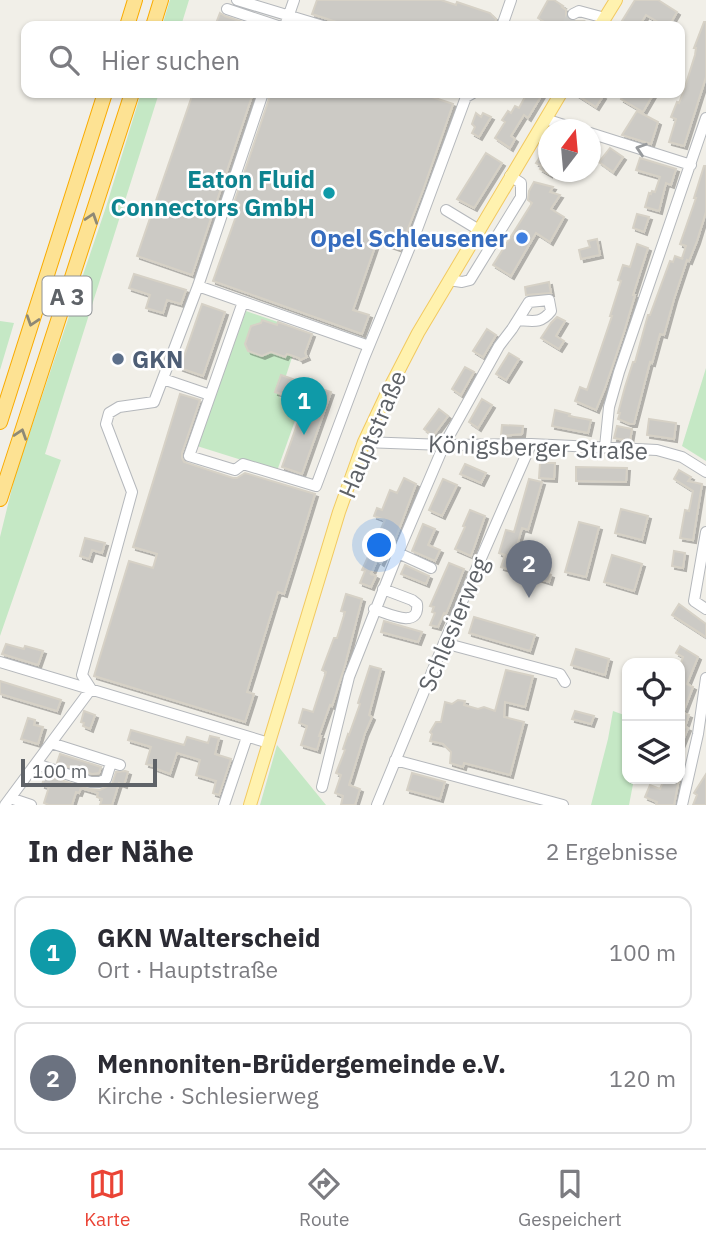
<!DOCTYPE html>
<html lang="de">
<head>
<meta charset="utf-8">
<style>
  body { margin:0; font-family:"IBM Plex Sans",sans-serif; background:#f7f7f7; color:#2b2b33 }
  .controls { position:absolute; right:21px; bottom:21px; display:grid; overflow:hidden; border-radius:14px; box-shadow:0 2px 5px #0004 }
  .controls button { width:63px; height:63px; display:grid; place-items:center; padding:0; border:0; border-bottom:2px solid #e1e1e2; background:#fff; color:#2b2b33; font:35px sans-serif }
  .compass { position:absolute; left:538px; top:119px; width:63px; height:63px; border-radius:50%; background:#fff; box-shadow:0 2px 5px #0004; rotate:16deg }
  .scale { position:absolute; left:21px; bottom:18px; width:136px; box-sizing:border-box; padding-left:7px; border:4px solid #5f6368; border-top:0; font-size:19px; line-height:24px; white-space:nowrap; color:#5f6368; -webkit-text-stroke:5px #fff; paint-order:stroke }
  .you { position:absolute; left:380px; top:546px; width:24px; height:24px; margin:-18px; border:5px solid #fff; border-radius:50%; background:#1a73e8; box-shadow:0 0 0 10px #1a73e833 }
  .badge { display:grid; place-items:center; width:46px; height:46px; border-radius:50%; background:#ea4335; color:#fff; font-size:23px; font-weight:700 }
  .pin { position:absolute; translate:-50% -58px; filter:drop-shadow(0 2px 4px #0008) }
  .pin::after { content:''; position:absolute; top:37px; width:24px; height:21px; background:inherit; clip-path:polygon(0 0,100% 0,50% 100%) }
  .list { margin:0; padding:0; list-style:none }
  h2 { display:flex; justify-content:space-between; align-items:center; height:91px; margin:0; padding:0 28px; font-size:30px }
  h2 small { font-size:23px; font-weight:400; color:#7c7c81 }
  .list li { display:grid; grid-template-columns:46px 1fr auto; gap:21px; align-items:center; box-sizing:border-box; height:112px; margin:0 14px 14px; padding:0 14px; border:2px solid #e1e1e2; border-radius:14px }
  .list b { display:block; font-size:26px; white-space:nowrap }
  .list p { margin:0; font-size:23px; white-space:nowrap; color:#7c7c81 }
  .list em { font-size:23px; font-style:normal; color:#7c7c81 }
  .icon { flex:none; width:38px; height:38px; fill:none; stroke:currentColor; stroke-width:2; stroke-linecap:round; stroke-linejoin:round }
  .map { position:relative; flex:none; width:706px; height:805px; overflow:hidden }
  .search { position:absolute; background:#fff; box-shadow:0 2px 5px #0004; left:21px; right:21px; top:21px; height:77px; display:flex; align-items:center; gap:18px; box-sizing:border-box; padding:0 24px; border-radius:14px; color:#7c7c81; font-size:26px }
  .sheet { height:343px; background:#fff }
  nav { display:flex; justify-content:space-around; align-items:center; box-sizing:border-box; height:98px; border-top:2px solid #e1e1e2; background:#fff; font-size:19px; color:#7c7c81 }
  nav a { display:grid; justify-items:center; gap:4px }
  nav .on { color:#ea4335 }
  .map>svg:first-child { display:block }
  .green { fill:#c5e8c5 }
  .building { fill:#cccac5; stroke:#d6d1c6; stroke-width:2; filter:url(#shadow) }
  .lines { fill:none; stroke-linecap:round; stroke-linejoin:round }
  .minor-tunnel { stroke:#ccccc8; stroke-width:10; stroke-dasharray:10 5; stroke-linecap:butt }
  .minor-casing { stroke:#b5b8bc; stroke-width:12 }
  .major-casing { stroke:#f2c960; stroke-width:14 }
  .highway-casing { stroke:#f9ab00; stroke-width:16 }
  .minor { stroke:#fff; stroke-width:10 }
  .major { stroke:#fff2af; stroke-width:12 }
  .highway { stroke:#fde293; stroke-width:14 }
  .oneway { stroke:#979a9d }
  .oneway2 { stroke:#8e8975 }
  .culture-dot { fill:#0f9aa8; stroke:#fff; stroke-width:2.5 }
  .shop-dot { fill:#3f7fe0; stroke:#fff; stroke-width:2.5 }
  .service-dot { fill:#5c6f8a; stroke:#fff; stroke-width:2.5 }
  .labels { text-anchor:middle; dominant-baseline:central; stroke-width:5; stroke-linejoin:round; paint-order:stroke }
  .shield { fill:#fff; stroke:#8f9295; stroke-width:2 }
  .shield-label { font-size:23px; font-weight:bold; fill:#5f6368 }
  .culture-label { font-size:24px; font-weight:bold; fill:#0d838f; stroke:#fff; text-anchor:end }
  .shop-label { font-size:24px; font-weight:bold; fill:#366cbe; stroke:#fff; text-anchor:end }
  .service-label { font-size:24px; font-weight:bold; fill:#4e5e75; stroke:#fff; text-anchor:start }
  .street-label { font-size:24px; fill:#5f6368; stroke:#fff }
</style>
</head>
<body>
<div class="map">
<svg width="706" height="805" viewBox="0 0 706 805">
  <defs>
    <filter id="shadow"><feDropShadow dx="3" dy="3" stdDeviation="0" flood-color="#0004"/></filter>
  </defs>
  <rect width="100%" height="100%" fill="#f1efe8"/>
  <path class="green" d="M170,0H189L181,26H162Z
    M141,93H159L45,454L61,460L0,636V537L15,476L106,207Z
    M246,311L301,330L279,397L301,404L277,471L197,446Z
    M0,321L14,323L0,370Z
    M706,368V461L682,446Z
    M613,711L627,716V779H634L629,805H591L608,739Z
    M277,745L326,805H260Z"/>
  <path class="building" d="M317,0H441L456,5L457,2L490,13L496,19L494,26H349L312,14Z
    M548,0H554L563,6L562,7L566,10V17L569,21H584L581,26H551L538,18Z
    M635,0H658L677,12L669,26H665L646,15L639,26H630L622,21Z
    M220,13L225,16L254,26H215Z
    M704,22H706V77L684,146L669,142L676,119L671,117L677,102L679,103L684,90L695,55L696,48H694Z
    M193,93H253L192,275L137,256Z
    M271,93H420L453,104L423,190L400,249L377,241L353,310L369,315L362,334L213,281L240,205L234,203Z
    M527,93H543L528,118L524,115L511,136L515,139L510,148L495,138L505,122L502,120L508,111L511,113L515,106L519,108Z
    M574,93H598L603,96L596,107Z
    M624,93H654L643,112L621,99Z
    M637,111L658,122L651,144L622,135Z
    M476,113L481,117L483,113L491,117L479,137L472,133L475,127L472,124Z
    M610,148L623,157L613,172L599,162Z
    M544,151L549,154V174L540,169L542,166L536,163Z
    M486,153L502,163L474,208L457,199Z
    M640,158L676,169L671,185L666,183L659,211L645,207L649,193L651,194L652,191L655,192L660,177L636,170Z
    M704,166H706V212L697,241L689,261L687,260L674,299L664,335L660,334L652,363L650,362L634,424H630L618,419L620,413H618L625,387L633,362H635L648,315H650L670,261L673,262L675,256L683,259L682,258L686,246L680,244L696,198H694Z
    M534,182L553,187L550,192L560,195L551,209L564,217L550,242L536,233L511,276L493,265L532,203L528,200L529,191Z
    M637,214L649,217L644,232L633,228Z
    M597,239L600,255L581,259L579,250L590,247L588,241Z
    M637,244L648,248L633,295H635L624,332L605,388L596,410L575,401L580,387L587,390L612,316H610L621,281L618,280L623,265L630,267Z
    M134,274L186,290L181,304L167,300L163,313L146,308L150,295L129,288Z
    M549,282L551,293L526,295L525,287Z
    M202,304L225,312L203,376L180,368Z
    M557,317L565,321L556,336L564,341L559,349L541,338L551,323Z
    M262,320L277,325L278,322L312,334L305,353L307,357L300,360L299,358L287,354L285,357L271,352L262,356L248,351L245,344L251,326L261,323Z
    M487,329L496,335L483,357L473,351Z
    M509,353L519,359L506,380L496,374Z
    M465,367L474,372L461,395L452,389Z
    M281,375L331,392L302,474L282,467L305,402L275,392Z
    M180,394L200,400L182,453V458L184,462L233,478H237L245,473L315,494L284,594L278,592L247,692L254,694L245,722L94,676L129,561L153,568L157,554L133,547Z
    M482,399L492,405L478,428L469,422Z
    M439,409L448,416L433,436L424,429Z
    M555,410L570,414L569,416L591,420L588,433L552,426Z
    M649,419L676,423L674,439L647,435Z
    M502,425L523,426L522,434L501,436Z
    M617,426L632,429L630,441L614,438Z
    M540,463H555L554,479L539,478Z
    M465,464L486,473L481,483L460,474Z
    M576,467L627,468L626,482L576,481Z
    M679,470L691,477L688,481L702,484L693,540L680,538L685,510L689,511L693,491L674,479Z
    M404,478L416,484L395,540L392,539L381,563L377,560L371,574L370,573L376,576L371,587L360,583L365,571L362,570L385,520L374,516L377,508L382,510L390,490L397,493Z
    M443,479L457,485L442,516L429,510Z
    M529,479L542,482L528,530L522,528L512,563L551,575L549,582L501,567L505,555L499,553L506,530L514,532Z
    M621,509L648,516L642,540L615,533Z
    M470,510L485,516L471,556L455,549L465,527L463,526Z
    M579,522L599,527L586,577L565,572Z
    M423,524L435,529L428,545L440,550L435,561L412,551Z
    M85,538L105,543L102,553L92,550L89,559L80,556Z
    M674,551L685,553L683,568L672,566Z
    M612,555L642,564L634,591L604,582Z
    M449,563L464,569L446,614L444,613L438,627L430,625L435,613L432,612L434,607L430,606Z
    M405,565L429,576L426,584L401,574Z
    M346,594L362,599L345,665L332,706L330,705L319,736H321L317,750L301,745L307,726L299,723L303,709L313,712L326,672L322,670L334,638H337L345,612L341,611Z
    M679,604L706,624V637L672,615Z
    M474,617L535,635L530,651L469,633Z
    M384,621L422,632L418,642L381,632Z
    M6,644L24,649L25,646L43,651L38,665L2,654Z
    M680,646L698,657L687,684L693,687L683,713L689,715L685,727L688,728L680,748V666L683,657L676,653Z
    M576,649L609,659L605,675L571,665Z
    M370,666L381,669L369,715L372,717L365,733L349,785L360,789L355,805H341L343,796L335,793L341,775L336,773L345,750L343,749L348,734L349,735L360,704L358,703Z
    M506,670L533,676L525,707L505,702L504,717L524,722L510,775L464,763L463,767L450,763L451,752L443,744L430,741L432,734L430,732L436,722H441L445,702L452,704L458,700L465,701L464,705L478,709L484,707L495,711Z
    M0,681L61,700L57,711L0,694Z
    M84,711L95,715L90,729L83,726L84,723L81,722Z
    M575,711L594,716L591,724L572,719Z
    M28,718L35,720L34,725L43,727L38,744L21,739Z
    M131,730L184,745L187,737L208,743L210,736L219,738L215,754L231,759L219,795L213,793L216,781L196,775L200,760L177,753L170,774L154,768V766L146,764L151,747L128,740Z
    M60,754L101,767L99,773L92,774L57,763Z
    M125,771L128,772L124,785L119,783L112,805H100L102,799L97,797L98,793L81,788L79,793L76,792L72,805H49L44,803L49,787L42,785L45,775L89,789L100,790L112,784L116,772Z
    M412,773L445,782L440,799L407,790Z
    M706,774V805H693L697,795L694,793Z
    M664,779H679L674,805H656L657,802L645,797L650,785L660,789Z"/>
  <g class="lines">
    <path class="minor-tunnel" d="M566,26L573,14"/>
    <g class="minor-casing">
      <path id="minor" d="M237,0L323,26
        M227,9L278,26
        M573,14L579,11L605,18
        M285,26L294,0
        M502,26L511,0
        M545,119L580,130
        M590,133L691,165
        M446,210L479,230
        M449,280L462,282L470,280L521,197V183L510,176
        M198,286L369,346
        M243,302L189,456L235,470L243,464L316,486L364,358L416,232L466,97L473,93
        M163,379L210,395
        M364,442L444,445L531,444L657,450L682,457L706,472
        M605,447L609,407L619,372L706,118
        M706,532L694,601L706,609
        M398,553L431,568
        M374,609C387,613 420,630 417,604L412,600L383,589
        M444,643L560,674L565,682
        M0,662L269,743
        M51,743L120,765
        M395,760L563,805
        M36,764L91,782H100L106,779L110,766
        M322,787L349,677L398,553L444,445L499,346L512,329L529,302L549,300L551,311C541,324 533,321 518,320
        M10,798L31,805
        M5,805L91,689L82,675L132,492L106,424L109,413L119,407L154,402L198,286L263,93
        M224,805L247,737
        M377,805L444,643L531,444
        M682,805L698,734L706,678"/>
    </g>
    <g class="major-casing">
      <path id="major" d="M600,26L616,0
        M250,805L339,512L364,442L388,391L418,333L561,93"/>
    </g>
    <g class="highway-casing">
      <path id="highway" d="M127,26L135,0
        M153,26L161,0
        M0,422L105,93
        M0,499L132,93"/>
    </g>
    <use href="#minor" class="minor"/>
    <use href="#major" class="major"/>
    <use href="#highway" class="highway"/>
  </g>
  <defs><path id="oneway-chevron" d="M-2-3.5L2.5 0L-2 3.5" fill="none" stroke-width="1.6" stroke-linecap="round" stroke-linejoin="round" transform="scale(1.75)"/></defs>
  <use class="oneway" href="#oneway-chevron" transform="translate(641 149) rotate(-162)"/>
  <g class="oneway2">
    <use href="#oneway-chevron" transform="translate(92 218) rotate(-72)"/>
    <use href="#oneway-chevron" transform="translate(32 321) rotate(108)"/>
    <use href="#oneway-chevron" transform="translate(21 434) rotate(-72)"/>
  </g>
  <circle class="culture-dot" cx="329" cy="193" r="7"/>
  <circle class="shop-dot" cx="522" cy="238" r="7"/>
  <circle class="service-dot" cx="118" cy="359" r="7"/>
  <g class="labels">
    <rect class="shield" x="42.5" y="276.5" width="49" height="39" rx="5"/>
    <g class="shield-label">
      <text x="67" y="296">A 3</text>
    </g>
    <g class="culture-label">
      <text x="315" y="179">Eaton Fluid<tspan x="315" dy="28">Connectors GmbH</tspan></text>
    </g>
    <g class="shop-label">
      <text x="508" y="238">Opel Schleusener</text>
    </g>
    <g class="service-label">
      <text x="132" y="359">GKN</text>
    </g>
    <g class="street-label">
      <text transform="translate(372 434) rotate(-67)">Hauptstraße</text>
      <text transform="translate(538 447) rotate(2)">Königsberger Straße</text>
      <text transform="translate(453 624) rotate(-67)">Schlesierweg</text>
    </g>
  </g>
</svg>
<div class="controls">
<button><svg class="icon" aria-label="locate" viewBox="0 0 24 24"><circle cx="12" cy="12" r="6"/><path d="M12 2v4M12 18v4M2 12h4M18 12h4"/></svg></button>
<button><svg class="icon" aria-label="layers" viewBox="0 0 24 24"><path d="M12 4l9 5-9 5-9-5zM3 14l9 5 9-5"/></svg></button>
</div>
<svg class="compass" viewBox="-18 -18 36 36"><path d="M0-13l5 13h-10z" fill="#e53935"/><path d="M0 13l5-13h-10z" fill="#7c7c81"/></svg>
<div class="scale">100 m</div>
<div class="you"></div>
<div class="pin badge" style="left:304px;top:435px;background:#0f9aa8">1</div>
<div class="pin badge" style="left:529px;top:598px;background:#6b7280">2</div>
<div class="search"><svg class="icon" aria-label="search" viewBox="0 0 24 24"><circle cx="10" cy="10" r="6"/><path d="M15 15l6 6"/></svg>Hier suchen</div>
</div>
<section class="sheet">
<h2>In der Nähe<small>2 Ergebnisse</small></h2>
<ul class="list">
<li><span class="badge" style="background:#0f9aa8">1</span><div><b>GKN Walterscheid</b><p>Ort · Hauptstraße</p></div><em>100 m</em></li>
<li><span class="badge" style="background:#6b7280">2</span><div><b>Mennoniten-Brüdergemeinde e.V.</b><p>Kirche · Schlesierweg</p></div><em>120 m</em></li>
</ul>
</section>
<nav>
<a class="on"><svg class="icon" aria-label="map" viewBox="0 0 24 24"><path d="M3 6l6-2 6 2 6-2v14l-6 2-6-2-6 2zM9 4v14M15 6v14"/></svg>Karte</a>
<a><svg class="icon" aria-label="directions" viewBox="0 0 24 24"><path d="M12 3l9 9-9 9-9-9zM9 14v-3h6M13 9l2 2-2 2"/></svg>Route</a>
<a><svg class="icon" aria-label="saved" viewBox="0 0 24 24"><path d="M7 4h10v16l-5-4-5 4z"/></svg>Gespeichert</a>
</nav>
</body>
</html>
